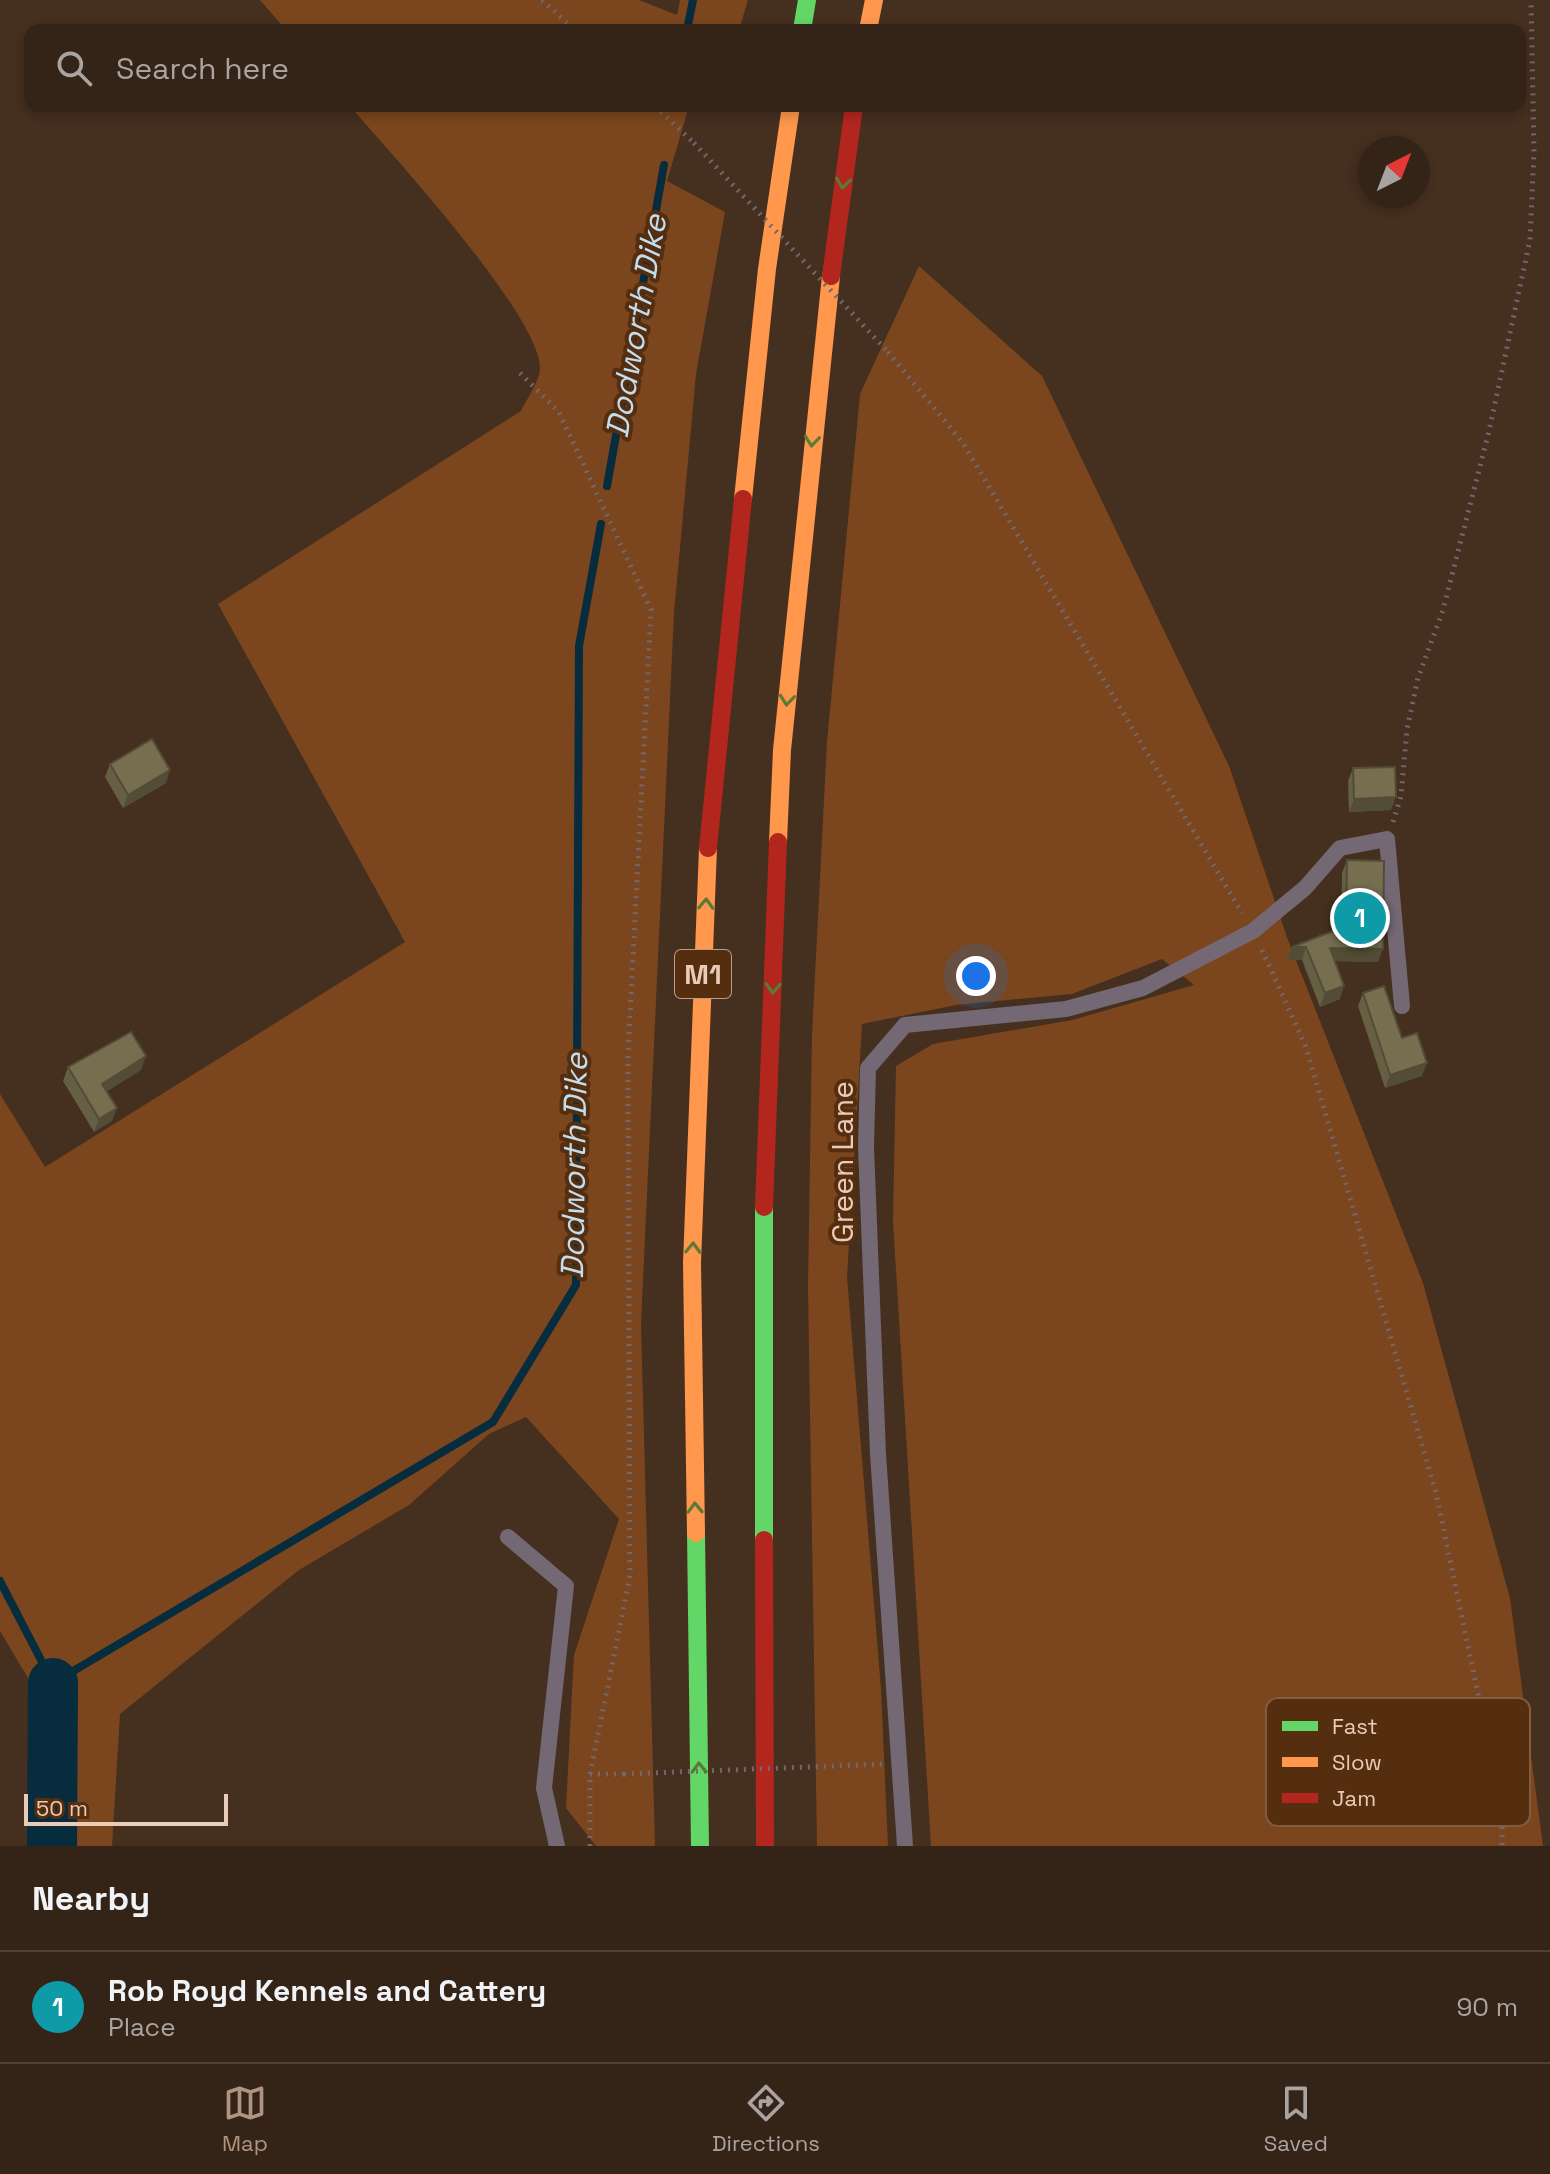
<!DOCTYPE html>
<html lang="en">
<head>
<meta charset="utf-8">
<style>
  body { margin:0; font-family:"Space Grotesk",sans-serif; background:#3f2f24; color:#f1f3f6 }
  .compass { position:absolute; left:1358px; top:136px; width:72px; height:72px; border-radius:50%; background:#342317; box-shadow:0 4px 12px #0003; rotate:42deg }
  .scale { position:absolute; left:24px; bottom:20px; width:204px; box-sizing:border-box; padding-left:8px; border:4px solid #eacbb7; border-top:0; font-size:22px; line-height:28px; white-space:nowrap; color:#eacbb7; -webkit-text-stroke:6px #552d0f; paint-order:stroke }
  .you { position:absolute; left:976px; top:976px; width:28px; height:28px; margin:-20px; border:6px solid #fff; border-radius:50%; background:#1a73e8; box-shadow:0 0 0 12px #1a73e833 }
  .badge { display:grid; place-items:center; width:52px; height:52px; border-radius:50%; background:#b09482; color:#fff; font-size:26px; font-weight:700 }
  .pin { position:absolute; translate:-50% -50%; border:4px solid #fff; box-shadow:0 2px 8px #0006 }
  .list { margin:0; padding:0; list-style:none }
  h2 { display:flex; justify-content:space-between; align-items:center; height:104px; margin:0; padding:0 32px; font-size:34px }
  h2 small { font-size:26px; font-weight:400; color:#a9a4a1 }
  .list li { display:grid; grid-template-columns:52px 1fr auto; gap:24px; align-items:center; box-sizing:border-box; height:112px; padding:0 32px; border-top:2px solid #4e4036 }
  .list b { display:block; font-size:30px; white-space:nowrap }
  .list p { margin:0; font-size:26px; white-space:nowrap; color:#a9a4a1 }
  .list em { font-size:26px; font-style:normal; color:#a9a4a1 }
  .icon { flex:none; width:44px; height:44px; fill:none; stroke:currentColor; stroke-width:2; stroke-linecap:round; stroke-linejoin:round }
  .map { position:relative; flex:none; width:1550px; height:1846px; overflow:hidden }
  .search { position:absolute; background:#342317; box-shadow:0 4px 12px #0003; left:24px; right:24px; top:24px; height:88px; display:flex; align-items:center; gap:20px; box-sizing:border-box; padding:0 28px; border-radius:16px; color:#a9a4a1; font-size:30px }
  .sheet { height:216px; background:#342317 }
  nav { display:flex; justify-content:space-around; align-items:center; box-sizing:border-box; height:112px; border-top:2px solid #4e4036; background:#342317; font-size:22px; color:#a9a4a1 }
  nav a { display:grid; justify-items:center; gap:4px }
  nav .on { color:#b09482 }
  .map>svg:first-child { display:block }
  .green { fill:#7b461d }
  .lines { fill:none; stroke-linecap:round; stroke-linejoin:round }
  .stream { stroke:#062c3e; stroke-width:8 }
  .river { stroke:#062c3e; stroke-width:50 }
  .path { stroke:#72676d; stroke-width:5; stroke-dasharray:2 6; stroke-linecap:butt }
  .lane { stroke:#736873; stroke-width:16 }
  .fast { stroke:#63d668; stroke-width:18 }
  .slow { stroke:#ff974d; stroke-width:18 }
  .jam { stroke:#b3261e; stroke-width:18 }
  .path-bridge { stroke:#72676d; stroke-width:5; stroke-dasharray:2 6; stroke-linecap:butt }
  .wall { fill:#655f44 }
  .shaded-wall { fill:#534d37 }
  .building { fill:#766e4f; stroke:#534d37; stroke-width:2 }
  .oneway { stroke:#5b7937 }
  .labels { text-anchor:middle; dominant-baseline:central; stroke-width:8; stroke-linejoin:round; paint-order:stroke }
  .shield { fill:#552d0f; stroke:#bd9c85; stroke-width:2 }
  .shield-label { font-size:28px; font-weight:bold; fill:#eacbb7 }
  .street-label { font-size:30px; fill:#eacbb7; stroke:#552d0f }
  .water-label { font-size:32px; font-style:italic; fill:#c2dded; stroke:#552d0f }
  .key { fill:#552d0f; stroke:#825c41; stroke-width:2 }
  .key-label { font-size:22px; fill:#eacbb7 }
</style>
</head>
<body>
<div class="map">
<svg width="1550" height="1846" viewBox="0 0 1550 1846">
  <rect width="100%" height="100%" fill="#452f1f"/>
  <path class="green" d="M260,0H639L677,15L680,0H748L739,30H286Z
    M350,106H689L667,181L725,212L696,374L674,613L641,1324L655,1846H596L566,1808L574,1655L619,1519L526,1417L489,1434L409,1505L299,1570L120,1714L112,1846H28V1678L0,1631V1094L45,1167L405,942L218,604L521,411C527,399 541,379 540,366C535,310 392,155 350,106Z
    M919,266L1042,376L1229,766L1288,940L1423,1283L1510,1598L1543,1846H931L893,1221L896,1066L933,1044L1072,1020L1194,985L1162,959L1072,994L956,1005L862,1024L847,1277L881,1689L888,1846H817L808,1287L812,1034L827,742L860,394Z"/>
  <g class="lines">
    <path class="stream" d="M687,30L693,0
      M607,486L664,165
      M0,1581L53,1683L493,1422L576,1285L579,646L601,524"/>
    <path class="river" d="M52,1846L53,1683"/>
    <path class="path" d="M542,0L575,30
      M655,106L694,143
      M888,352L963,443L1242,913
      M520,373L559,412L651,610L628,1054L630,1576L590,1774V1846
      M1393,822L1401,796L1407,729L1418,678L1443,610L1489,431L1530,240L1534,153L1531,0
      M1262,950L1306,1047L1436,1493L1502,1809V1846
      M590,1774H624"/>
    <path class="lane" d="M508,1537L566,1586L544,1788L557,1846
      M905,1846L878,1454L866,1147L868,1068L905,1025L1066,1009L1143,988L1253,931L1305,888L1340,848L1387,839L1402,1006"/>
    <path class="fast" d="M802,30L807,0
      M764,1207V1540
      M696,1533L700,1846"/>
    <path class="slow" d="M868,30L874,0
      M743,499L767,269L791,106
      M778,842L782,750L831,276
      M696,1533L692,1263L708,848"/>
    <path class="jam" d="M831,276L854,106
      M708,848L743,499
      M764,1207L778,842
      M764,1540L765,1846"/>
    <path class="path-bridge" d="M694,143L888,352
      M624,1774L886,1764"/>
  </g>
  <path class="wall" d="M110,764L166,783L123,808L105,777Z
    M1353,768L1391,810L1349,812L1348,781Z
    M1347,860L1378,962L1335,961L1340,999L1320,1007L1302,960H1287L1292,947L1341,927L1342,873Z
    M1363,993L1402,1038L1422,1076L1385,1088L1358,1006Z
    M68,1067L141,1070L107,1091L112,1121L94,1132L63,1081Z"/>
  <path class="shaded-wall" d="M170,770L166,783L123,808L128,795Z
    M1396,797L1391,810L1349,812L1354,799Z
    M1292,947H1306L1302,960H1287Z
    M1330,948L1383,949L1378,962L1325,961Z
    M1344,986L1340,999L1320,1007L1325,993Z
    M146,1056L141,1070L98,1097L102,1084Z
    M1427,1063L1422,1076L1385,1088L1390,1075Z
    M117,1108L112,1121L94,1132L99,1119Z"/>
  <path class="building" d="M152,739L170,770L128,795L110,764Z
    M1395,767L1396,797L1354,799L1353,768Z
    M1347,860L1384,861L1383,949L1330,948L1344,986L1325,993L1306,947H1292L1346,926Z
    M1384,986L1402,1038L1417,1033L1427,1063L1390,1075L1363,993Z
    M131,1032L146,1056L102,1084L117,1108L99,1119L68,1067Z"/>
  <defs><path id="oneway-chevron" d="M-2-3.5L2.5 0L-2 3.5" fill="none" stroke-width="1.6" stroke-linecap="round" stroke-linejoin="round" transform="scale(2)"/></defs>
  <g class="oneway">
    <use href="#oneway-chevron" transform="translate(843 183) rotate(98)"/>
    <use href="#oneway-chevron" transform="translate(812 441) rotate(96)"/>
    <use href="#oneway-chevron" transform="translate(787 700) rotate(96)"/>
    <use href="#oneway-chevron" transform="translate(706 904) rotate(-88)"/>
    <use href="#oneway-chevron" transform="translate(773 988) rotate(92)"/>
    <use href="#oneway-chevron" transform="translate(693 1248) rotate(-88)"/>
    <use href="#oneway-chevron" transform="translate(695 1508) rotate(-91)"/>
    <use href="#oneway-chevron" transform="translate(699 1768) rotate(-91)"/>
  </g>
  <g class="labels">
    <rect class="shield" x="675" y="950" width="56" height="48" rx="6"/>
    <g class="shield-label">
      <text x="703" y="974">M1</text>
    </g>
    <g class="street-label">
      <text transform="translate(842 1162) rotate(-90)">Green Lane</text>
    </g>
    <g class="water-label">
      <text transform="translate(636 326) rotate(-80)">Dodworth Dike</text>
      <text transform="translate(574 1166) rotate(-89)">Dodworth Dike</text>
    </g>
  </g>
  <rect x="1266" y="1698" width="264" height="128" rx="12" class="key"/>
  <rect x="1282" y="1721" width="36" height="10" fill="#63d668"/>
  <rect x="1282" y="1757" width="36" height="10" fill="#ff974d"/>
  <rect x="1282" y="1793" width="36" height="10" fill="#b3261e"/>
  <g class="key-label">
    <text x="1332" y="1734">Fast</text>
    <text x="1332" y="1770">Slow</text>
    <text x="1332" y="1806">Jam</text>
  </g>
</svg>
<svg class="compass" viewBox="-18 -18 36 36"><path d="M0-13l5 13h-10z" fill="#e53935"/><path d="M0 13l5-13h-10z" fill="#a9a4a1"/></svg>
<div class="scale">50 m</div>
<div class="you"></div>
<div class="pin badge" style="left:1360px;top:918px;background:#0f9aa8">1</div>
<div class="search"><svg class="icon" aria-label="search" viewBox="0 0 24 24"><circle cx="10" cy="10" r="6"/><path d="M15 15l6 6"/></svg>Search here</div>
</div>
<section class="sheet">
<h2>Nearby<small></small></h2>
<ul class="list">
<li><span class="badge" style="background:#0f9aa8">1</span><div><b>Rob Royd Kennels and Cattery</b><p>Place</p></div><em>90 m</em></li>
</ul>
</section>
<nav>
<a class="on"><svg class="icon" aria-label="map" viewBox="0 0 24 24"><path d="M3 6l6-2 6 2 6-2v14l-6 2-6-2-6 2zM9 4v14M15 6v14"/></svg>Map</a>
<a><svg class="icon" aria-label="directions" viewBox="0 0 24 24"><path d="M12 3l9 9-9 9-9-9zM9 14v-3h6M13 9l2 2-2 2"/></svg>Directions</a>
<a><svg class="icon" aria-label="saved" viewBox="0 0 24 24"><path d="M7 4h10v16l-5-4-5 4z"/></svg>Saved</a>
</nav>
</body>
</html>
